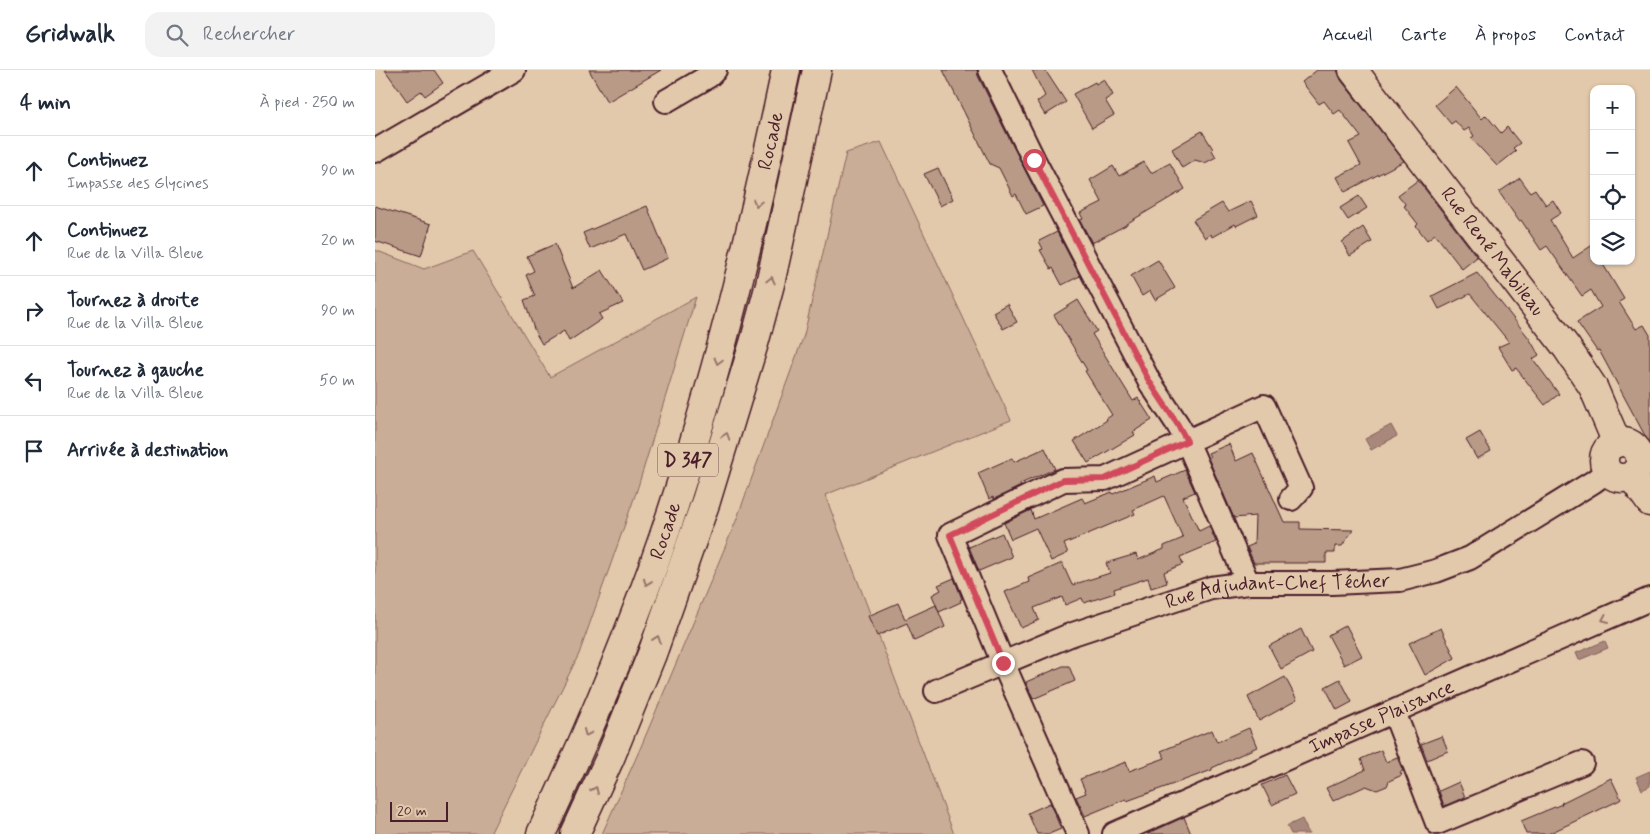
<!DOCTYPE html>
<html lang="fr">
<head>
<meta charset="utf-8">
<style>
  body { margin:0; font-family:Mynerve,sans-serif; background:#f2f2f3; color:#1f2937 }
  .controls { position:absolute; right:15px; top:15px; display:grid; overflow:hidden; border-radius:10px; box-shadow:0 1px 4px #0004 }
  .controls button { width:45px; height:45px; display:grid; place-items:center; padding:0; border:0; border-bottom:1px solid #e0e1e3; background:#fff; color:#1f2937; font:25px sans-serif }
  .scale { position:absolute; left:15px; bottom:12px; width:58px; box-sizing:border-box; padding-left:5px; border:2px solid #4a1f2b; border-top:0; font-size:14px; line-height:18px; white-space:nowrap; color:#4a1f2b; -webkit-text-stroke:4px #e3c9ab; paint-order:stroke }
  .stop { position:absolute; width:15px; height:15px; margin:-11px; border:4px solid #d1495b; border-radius:50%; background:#fff }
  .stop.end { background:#d1495b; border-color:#fff; box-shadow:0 1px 5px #0008 }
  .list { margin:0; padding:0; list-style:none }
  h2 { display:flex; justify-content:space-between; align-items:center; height:65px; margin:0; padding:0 20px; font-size:21px }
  h2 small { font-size:16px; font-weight:400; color:#747a83 }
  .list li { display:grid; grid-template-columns:32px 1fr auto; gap:15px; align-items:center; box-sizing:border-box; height:70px; padding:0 20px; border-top:1px solid #e0e1e3 }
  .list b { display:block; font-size:19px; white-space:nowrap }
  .list p { margin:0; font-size:16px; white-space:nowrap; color:#747a83 }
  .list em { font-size:16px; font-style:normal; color:#747a83 }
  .icon { flex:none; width:28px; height:28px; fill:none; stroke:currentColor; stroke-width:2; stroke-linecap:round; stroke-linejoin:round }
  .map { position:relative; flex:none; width:1275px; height:764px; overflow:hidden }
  header { display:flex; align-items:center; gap:30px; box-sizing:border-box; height:70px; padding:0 25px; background:#fff; border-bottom:1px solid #e0e1e3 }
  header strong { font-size:24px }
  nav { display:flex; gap:28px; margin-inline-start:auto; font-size:18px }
  .search { width:350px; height:45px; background:#f2f2f3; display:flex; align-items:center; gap:12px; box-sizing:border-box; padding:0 18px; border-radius:15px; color:#747a83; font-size:19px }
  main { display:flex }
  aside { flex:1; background:#fff }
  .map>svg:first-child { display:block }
  .green { fill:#caad96; stroke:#8a6660 }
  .water { fill:#a9887b; stroke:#835e5b }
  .building { fill:#b89a87; stroke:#4a1f2b }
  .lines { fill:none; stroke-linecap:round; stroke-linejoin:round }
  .minor-casing { stroke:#4a1f2b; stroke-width:26 }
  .major-casing { stroke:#4a1f2b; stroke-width:31 }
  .highway-casing { stroke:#4a1f2b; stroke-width:31 }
  .minor { stroke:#e3c9ab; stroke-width:22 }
  .major { stroke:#e3c9ab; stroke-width:28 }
  .highway { stroke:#e3c9ab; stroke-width:28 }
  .oneway { stroke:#96746b }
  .route { stroke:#d1495b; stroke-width:6 }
  .labels { text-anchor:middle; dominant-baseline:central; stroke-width:5; stroke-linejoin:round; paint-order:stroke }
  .shield { fill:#e3c9ab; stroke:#785251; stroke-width:1 }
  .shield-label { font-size:19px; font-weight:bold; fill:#4a1f2b }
  .street-label { font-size:20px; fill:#4a1f2b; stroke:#e3c9ab }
</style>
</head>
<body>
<header>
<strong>Gridwalk</strong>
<div class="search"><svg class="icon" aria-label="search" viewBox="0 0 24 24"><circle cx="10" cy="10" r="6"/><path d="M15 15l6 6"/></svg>Rechercher</div>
<nav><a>Accueil</a><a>Carte</a><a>À propos</a><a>Contact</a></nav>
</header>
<main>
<aside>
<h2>4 min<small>À pied · 250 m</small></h2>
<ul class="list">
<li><svg class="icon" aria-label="ahead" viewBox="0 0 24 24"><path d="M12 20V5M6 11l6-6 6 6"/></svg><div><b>Continuez</b><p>Impasse des Glycines</p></div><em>90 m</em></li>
<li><svg class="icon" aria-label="ahead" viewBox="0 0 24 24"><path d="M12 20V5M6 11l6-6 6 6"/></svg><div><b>Continuez</b><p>Rue de la Villa Bleue</p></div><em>20 m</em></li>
<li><svg class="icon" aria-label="right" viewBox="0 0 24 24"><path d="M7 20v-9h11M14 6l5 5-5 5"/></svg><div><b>Tournez à droite</b><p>Rue de la Villa Bleue</p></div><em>90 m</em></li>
<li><svg class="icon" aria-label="left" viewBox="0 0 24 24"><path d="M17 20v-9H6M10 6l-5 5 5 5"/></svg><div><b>Tournez à gauche</b><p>Rue de la Villa Bleue</p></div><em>50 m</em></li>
<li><svg class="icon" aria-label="arrive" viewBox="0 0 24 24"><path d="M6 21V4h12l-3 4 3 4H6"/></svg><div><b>Arrivée à destination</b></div></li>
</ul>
</aside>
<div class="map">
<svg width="1275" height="764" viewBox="0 0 1275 764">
  <rect width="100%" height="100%" fill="#e3c9ab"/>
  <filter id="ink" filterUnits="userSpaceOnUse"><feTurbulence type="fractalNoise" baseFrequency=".02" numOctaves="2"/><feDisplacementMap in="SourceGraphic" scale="10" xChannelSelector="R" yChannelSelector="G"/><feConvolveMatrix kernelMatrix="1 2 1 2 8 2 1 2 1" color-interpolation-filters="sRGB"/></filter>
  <g filter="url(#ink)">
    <path class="green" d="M506,72L636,350L450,425L579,764H227L265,679L361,451L429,265L471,83Z
      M0,180L49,199L98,181L175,307L321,227L262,420L204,584L115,764H0Z"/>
    <path class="water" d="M1016,355L1022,366L996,380L990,369Z
      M1230,571L1233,578L1204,590L1201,583Z
      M1275,701V716L1267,720L1261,707Z
      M927,749L934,764H916L912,756Z"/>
    <path class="building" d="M10,0H59L68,13L50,26L46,21L32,31Z
      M214,0H286L232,32Z
      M568,0H602L603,6L668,136L651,144L641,124L638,126L624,98L615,94Z
      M657,0H670L691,32L670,45L662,32L670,26Z
      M942,0H962L966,10L1029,91L970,122L962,107L986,95L974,73L986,67L965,40L959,44L949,31L944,34L927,12Z
      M729,9L738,25L730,30L739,45L717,58L698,24L720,12L721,14Z
      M1081,17L1107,49L1111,45L1126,63L1132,57L1145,73L1138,78L1141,81L1122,96L1096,68L1099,66L1094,58L1089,61L1080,51L1076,54L1060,35Z
      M827,61L838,79L837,80L841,87L830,93L820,90L807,98L797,79Z
      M769,92L776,103L795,93L810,119L751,154V155L717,173L705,150L708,149L705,143L727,132L715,110L738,96L744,106Z
      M563,98L578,129L565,136L549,104Z
      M1145,108L1155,122L1160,119L1171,135L1178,130L1186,143L1175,150L1198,188L1219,174V191H1226L1249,229L1244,232L1261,259L1269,255L1275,265V375L1224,280L1222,281L1202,252L1226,237L1216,220L1207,226L1172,176L1166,180L1146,150L1144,151L1124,122Z
      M1043,110L1102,187L1087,199L1060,164L1052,170L1041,156L1043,154L1029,136L1031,135L1023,125Z
      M984,126L992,138L973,150L965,138Z
      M876,131L883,145L861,156L860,154L837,167L836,164L830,168L818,150L847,133L853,142Z
      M0,136L56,154L46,186L0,171Z
      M272,136L293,188L267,200L251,164L215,179L208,163Z
      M988,157L997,172L975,186L967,172Z
      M682,162L705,206L687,215L678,198L676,199L665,180L668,179L664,171Z
      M180,174L198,218L227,200L248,233L224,244L227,249L194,271L189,261L167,274L160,262L149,230L160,226L151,205L159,201L152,186Z
      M783,190L800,218L780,230L775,221L767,226L756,206Z
      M1102,203L1154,268L1164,285L1158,289L1184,324L1170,335L1141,298L1137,300L1123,277L1134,272L1095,224L1064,239L1057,226Z
      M703,230L722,261L717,264L758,331L763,328L777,350L758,362L760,365L713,393L699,371L732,350L731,349L737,345L710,301L712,300L679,245Z
      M632,234L642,252L628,259L618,242Z
      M1105,362L1116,381L1102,389L1091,370Z
      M854,374L861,391L878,383L909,452H925V459L978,460L967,476H960V483H951V493H879L872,477L879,474L880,446L859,448L833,388L835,387L833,383Z
      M670,378L680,399L645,414L646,416L619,429L618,427L614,429L603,403L637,388L639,392Z
      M810,400L820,422L808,427L824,461L834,456L841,472L805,487L808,494L789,502L792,513L776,518L773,508L739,519L740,523L709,533L707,528L690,535L687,527L659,538L664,550L646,558L630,522L654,512L653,508L687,493L697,515L735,503L731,493L761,484L763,490L789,479V476L808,468L789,426L758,440L760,444L689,474L693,483L676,491L661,458L636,469L629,453L656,440L659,449L707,428L710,433L737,422L738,424L780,406L782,412Z
      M627,463L637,487L604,501L594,477Z
      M579,508L587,529L585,530L586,532L564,542L557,525L566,520L563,515Z
      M523,533L530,549L561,535L570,557L539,571L532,553L502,566L493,546Z
      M971,555L987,586L969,595L953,565Z
      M1066,558L1080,588L1050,605L1034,573Z
      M926,559L937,582L906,599L894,576Z
      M688,596H694L700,611L658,629L651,612Z
      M910,607L922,630L884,651L873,627Z
      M965,609L977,632L962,640L950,617Z
      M874,658L882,677L837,698V700L752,731L751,729L710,746L701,727L711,723L705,709L751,692L754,701L790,688L786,681L837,660L842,672Z
      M1067,666L1073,681L1052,690L1046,674Z
      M1006,680L1011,692L1022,687L1028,701L1025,702L1027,705L1014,711L1012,716L1002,720L991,716L958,731L951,718L990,700L986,689Z
      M910,705L920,724L897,735L887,715Z
      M1236,708L1246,729L1245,730L1173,764H1151L1146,751L1187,734L1186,733Z
      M1084,712L1090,727L1069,736L1064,721Z
      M675,733L686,759L674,764H662L653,743Z
      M809,747L816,764H772Z"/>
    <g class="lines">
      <g class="minor-casing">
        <g id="minor">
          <path d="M615,0L659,90L774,311L803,355L812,371L873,513"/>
          <path d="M291,31L334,6L340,0"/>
          <path d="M0,81L139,0"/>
          <path id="s1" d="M561,621L695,565L836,518L873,513H957L1025,510L1061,501L1095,488L1218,412L1233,401"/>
          <path d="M1019,642L1062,753L1207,693"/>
          <path d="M703,764L628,593L575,465L688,410L730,409L889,336L926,418L916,429"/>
          <path id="s2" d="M739,764L1275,529"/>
        </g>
      </g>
      <g class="major-casing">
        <g id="major">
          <path id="s3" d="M978,0L1192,278L1218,317L1242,373"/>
          <circle cx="1247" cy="390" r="18"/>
          <path d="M1257,407L1275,432"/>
        </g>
      </g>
      <g class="highway-casing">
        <g id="highway">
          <path id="s4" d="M166,764C218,653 266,540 303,423C348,284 381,143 411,0"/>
          <path d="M200,764L235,688L277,584L331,431L380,270L395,214L442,0"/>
        </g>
      </g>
      <use href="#minor" class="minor"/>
      <use href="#major" class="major"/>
      <use href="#highway" class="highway"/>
    </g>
    <defs><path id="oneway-chevron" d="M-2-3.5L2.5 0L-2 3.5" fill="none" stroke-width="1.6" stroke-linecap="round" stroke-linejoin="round" transform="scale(1.25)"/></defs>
    <g class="oneway">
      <use href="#oneway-chevron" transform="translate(382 133) rotate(103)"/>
      <use href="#oneway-chevron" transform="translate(396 210) rotate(-77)"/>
      <use href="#oneway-chevron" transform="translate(343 291) rotate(105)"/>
      <use href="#oneway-chevron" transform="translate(351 366) rotate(-72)"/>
      <use href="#oneway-chevron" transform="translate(272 512) rotate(110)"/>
      <use href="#oneway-chevron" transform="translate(1230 549) rotate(156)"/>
      <use href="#oneway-chevron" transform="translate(282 569) rotate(-71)"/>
      <use href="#oneway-chevron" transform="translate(212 663) rotate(113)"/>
      <use href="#oneway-chevron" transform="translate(220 720) rotate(-66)"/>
    </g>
  </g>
  <g class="lines" filter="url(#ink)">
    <path class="route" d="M628,593L575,465L688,410L730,409L812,371L803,355L774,311L659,90"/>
  </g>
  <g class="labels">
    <rect class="shield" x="283" y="373.5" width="60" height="33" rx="4"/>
    <g class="shield-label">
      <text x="313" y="390">D 347</text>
    </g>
    <g class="street-label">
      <text stroke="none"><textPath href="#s4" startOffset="732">Rocade</textPath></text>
      <text stroke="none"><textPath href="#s3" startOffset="229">Rue René Mabileau</textPath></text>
      <text stroke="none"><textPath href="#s4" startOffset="328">Rocade</textPath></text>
      <text stroke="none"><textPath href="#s1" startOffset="360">Rue Adjudant-Chef Técher</textPath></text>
      <text stroke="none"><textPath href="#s2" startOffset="292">Impasse Plaisance</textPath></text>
    </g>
  </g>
</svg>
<div class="controls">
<button>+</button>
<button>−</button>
<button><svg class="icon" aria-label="locate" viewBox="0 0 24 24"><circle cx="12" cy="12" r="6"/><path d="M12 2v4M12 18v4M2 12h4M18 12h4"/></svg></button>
<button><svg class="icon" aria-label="layers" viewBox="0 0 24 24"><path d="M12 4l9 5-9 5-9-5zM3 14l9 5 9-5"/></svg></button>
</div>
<div class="scale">20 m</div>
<div class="stop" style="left:659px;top:90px"></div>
<div class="stop end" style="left:628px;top:593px"></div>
</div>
</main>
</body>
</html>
